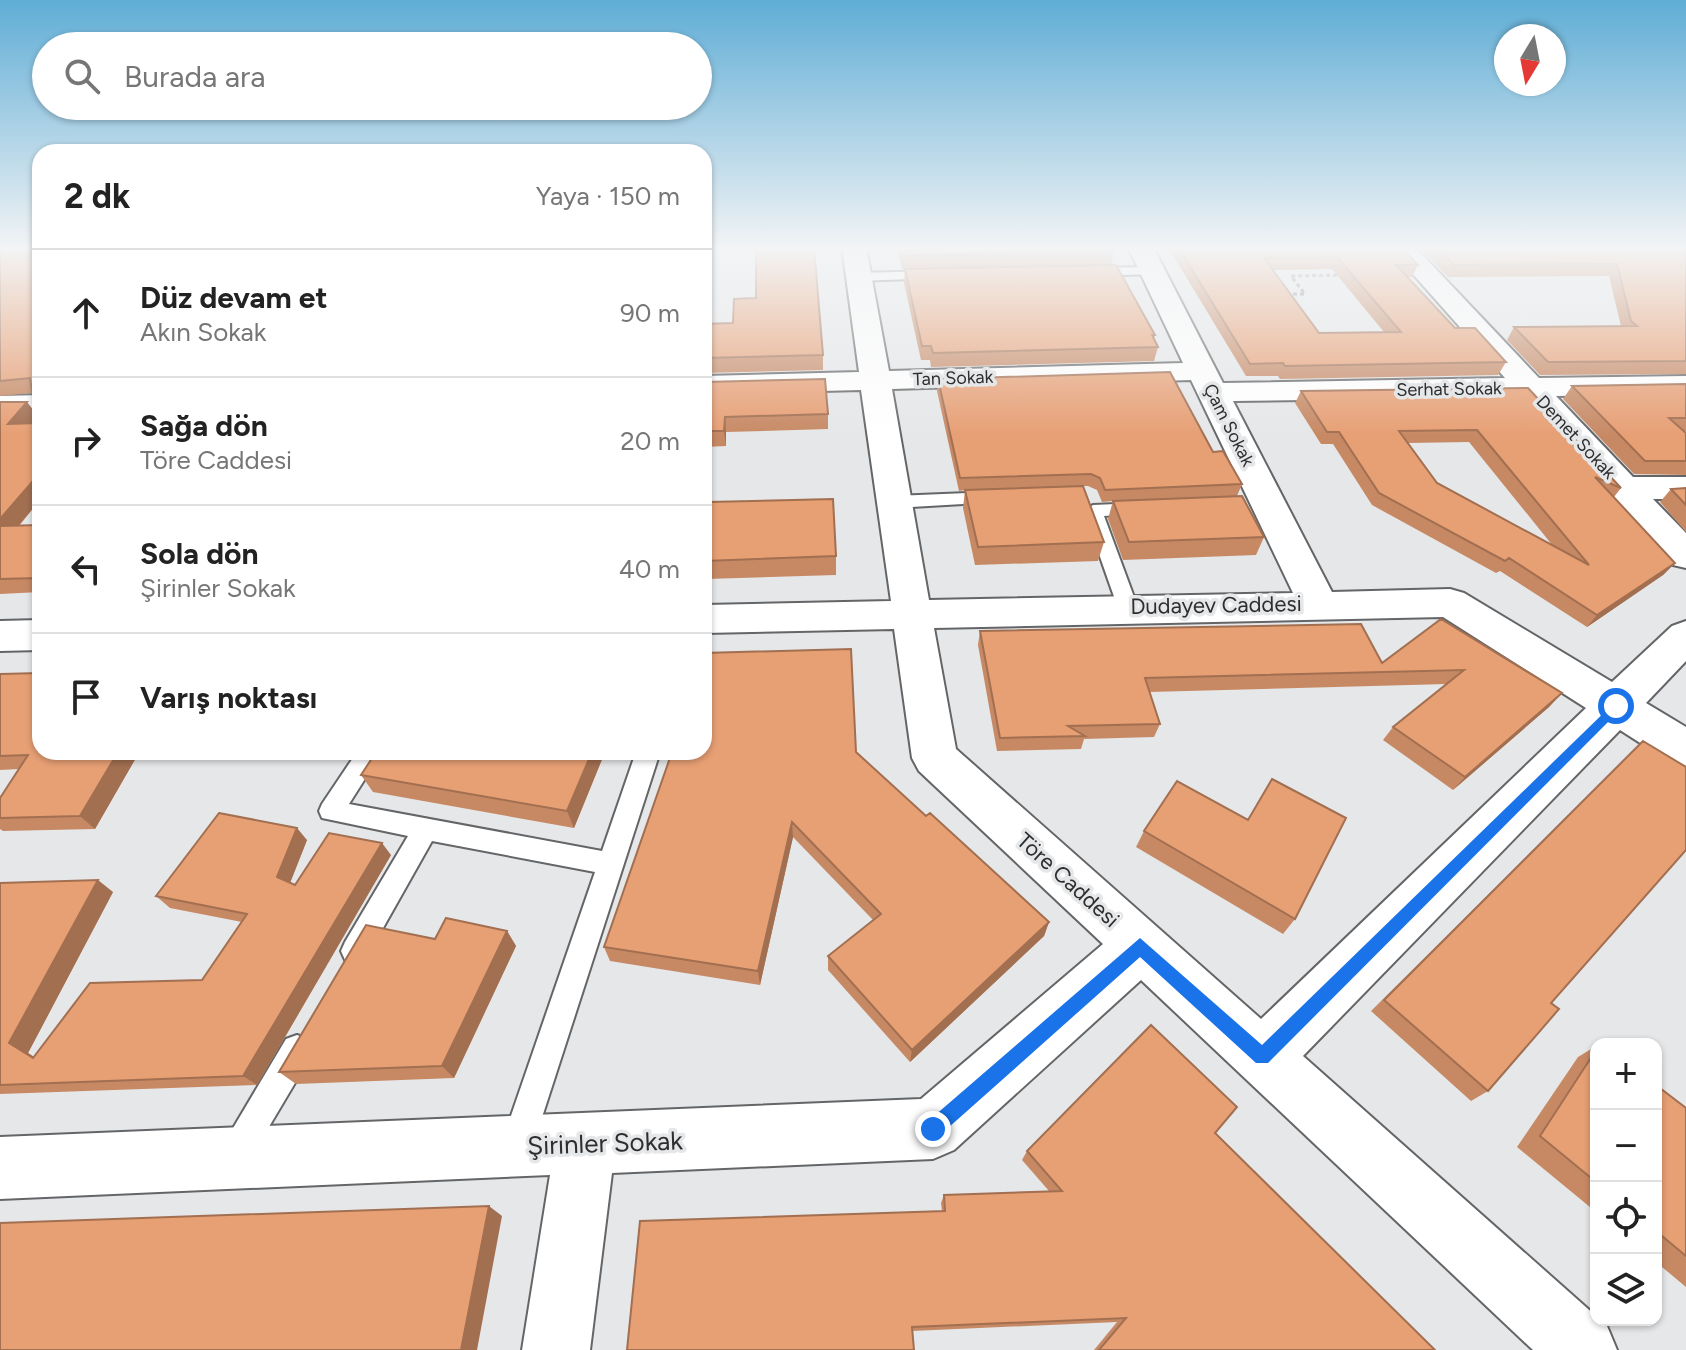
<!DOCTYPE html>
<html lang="tr">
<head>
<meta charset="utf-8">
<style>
  body { margin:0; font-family:Figtree,sans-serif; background:#f2f2f2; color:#222 }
  .controls { position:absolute; right:24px; bottom:24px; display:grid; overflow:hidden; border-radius:16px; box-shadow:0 2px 6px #0004 }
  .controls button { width:72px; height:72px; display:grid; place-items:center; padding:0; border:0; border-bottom:2px solid #e0e0e0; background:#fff; color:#222; font:40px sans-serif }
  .compass { position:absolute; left:1494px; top:24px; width:72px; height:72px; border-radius:50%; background:#fff; box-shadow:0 2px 6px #0004; rotate:190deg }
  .stop { position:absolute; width:24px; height:24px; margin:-18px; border:6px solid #1a73e8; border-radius:50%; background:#fff }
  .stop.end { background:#1a73e8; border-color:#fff; box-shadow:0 2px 8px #0008 }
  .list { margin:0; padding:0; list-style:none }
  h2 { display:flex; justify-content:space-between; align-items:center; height:104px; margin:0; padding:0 32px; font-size:34px }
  h2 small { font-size:26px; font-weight:400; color:#767676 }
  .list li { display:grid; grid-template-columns:52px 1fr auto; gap:24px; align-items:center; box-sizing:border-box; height:128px; padding:0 32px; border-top:2px solid #e0e0e0 }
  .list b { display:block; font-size:30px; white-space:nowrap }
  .list p { margin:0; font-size:26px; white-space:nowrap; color:#767676 }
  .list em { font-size:26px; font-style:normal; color:#767676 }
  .icon { flex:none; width:44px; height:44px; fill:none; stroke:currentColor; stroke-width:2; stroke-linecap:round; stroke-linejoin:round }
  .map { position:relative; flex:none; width:1686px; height:1350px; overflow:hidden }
  .search { position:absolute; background:#fff; box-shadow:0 2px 6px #0004; left:32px; top:32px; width:680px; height:88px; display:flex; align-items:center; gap:20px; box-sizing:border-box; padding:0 28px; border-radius:44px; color:#767676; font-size:30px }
  .panel { position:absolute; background:#fff; box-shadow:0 2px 6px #0004; left:32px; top:144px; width:680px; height:616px; border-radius:24px }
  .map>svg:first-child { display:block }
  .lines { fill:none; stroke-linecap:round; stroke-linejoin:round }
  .service-casing { stroke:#646567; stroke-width:4 }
  .minor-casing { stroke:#646567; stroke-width:4 }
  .path { stroke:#828384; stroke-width:3; stroke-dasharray:4 3; stroke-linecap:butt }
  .service { fill:#fff; fill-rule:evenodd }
  .minor { fill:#fff; fill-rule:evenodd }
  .wall { fill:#c78964; fill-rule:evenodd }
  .shaded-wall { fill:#a26f51 }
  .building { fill:#e79f74; stroke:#a26f51; stroke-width:2; fill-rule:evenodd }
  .route { fill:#1a73e8 }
  .labels { text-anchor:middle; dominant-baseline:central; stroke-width:7; stroke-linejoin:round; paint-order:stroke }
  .far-street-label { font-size:18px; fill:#2d2e2f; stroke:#e5e7e9 }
  .street-label { font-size:22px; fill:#2d2e2f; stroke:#e5e7e9 }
  .near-street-label { font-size:26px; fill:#2d2e2f; stroke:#e5e7e9 }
</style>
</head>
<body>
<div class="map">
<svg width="1686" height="1350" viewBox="0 0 1686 1350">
  <rect width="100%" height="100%" fill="#e5e7e9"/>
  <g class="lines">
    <g class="service-casing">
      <path id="service" d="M1151,267L1156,268V274L1091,276L1084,272L1091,268Z
        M933,271L938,272V278L858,281L851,277L858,273Z
        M992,492L1001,498L998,502L894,508L885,502L894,496Z
        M1139,503L1146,505V513L1104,516L1138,608L1128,615L1118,608L1084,511L1093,505Z
        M357,752H382L349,804L602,851L636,752H660L534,1142L529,1153L518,1158L507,1153L502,1142L595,872L432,841L365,960L355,964L345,960L341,951L345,942L408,836L322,818L319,811L322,804Z
        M297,1035L308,1039L312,1050L308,1061L248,1162L237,1167L226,1162L221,1151L226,1140L286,1039Z"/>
    </g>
    <g class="minor-casing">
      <path id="minor" d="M842,247H866L889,371L1183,363L1128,247H1153L1223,383L1505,378L1389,247H1415L1539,378L1686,376V394L1556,396L1633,477H1686V499H1653L1686,533V568L1673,565L1522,397L1233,401L1332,592L1450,589L1464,593L1612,682L1672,626L1686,621V661L1646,703L1686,727V767L1670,762L1620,730L1303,1056L1596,1316V1320L1607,1326L1617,1350H1533L1141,980L954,1150L933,1159L612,1173L590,1350H522L550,1175L0,1199V1137L921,1099L1103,944L919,771L912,758L894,629L704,633V605L891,601L861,390L704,394V376L859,372ZM1191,380L1293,593L929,600L892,389ZM1443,617L1586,708L1261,1019L956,749L934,628Z
        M40,395V413L0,414V396Z
        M40,620V650L0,651V621Z"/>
    </g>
    <path class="path" d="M1286,294H1305L1291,276L1340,275"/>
    <use href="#service" class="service"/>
    <use href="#minor" class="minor"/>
  </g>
  <path class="wall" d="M0,247H40V406L33,396L32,393L0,396Z
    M897,247H1111L1114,252L1111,265L1155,335L1154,339L1158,347L1154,361L931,367L930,360H921L904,283L905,269L1080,265L902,269Z
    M1168,247H1401L1418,265L1412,277H1408L1455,328L1506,362L1498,375L1280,379L1278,376H1246ZM1332,269L1384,332L1319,333L1272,270Z
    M1419,247H1686V374L1540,375L1507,340L1514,327L1621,326L1609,276L1448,277Z
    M704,324L823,355V370L704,373Z
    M938,379L1213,452L1242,484L1237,496L1264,537L1256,555L1123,560L1108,519L1113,501L1102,502L1097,490L1088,486H1083L1104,542L1098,561L975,565L963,508L965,490L959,491L937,391Z
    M704,382L828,414V429L726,432V446L704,447Z
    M1686,384V431H1683L1686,433V475L1634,474L1563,399L1572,386Z
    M1528,388L1621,488L1614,497L1675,563L1663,575L1587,627L1500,571L1496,573L1372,505L1333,444H1321L1295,403L1301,391ZM1469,442L1553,546L1437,483L1407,443Z
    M0,402L38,416L31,424L40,423V500L19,526L40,525V592L0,594Z
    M1686,488V532L1660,502L1671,489Z
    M704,548L836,556V575L706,579L704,568Z
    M1441,619L1562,693L1549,707L1453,790L1383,740L1393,727L1447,684L1149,692L1160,724L1154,737L1084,739L1081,749L997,751L978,645L980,631L1382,663Z
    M0,674L40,752H342L341,755L270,757L267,752L137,756L95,829L3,831L0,829V798L19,769L0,770Z
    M1643,741L1686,767V852L1685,851L1551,1003L1488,1091L1471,1101L1371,1011Z
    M605,752L574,828L373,792L361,775Z
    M856,752L926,816L1049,922L1044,936L910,1062L828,970V956L873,920L793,837L760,985L610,961L604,947Z
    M1144,831L1295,919L1283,934L1136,847Z
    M307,840L290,883L295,885L391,855L257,1085L0,1094V883L113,892L28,1053L34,1057L202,980L242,922L170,908L156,896Z
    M507,931L516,946L454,1078L296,1084L279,1072L435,939Z
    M1596,1046V1212L1517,1147L1578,1057Z
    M1656,1085L1686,1108V1287L1656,1262Z
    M1215,1133L1435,1350H1094L1117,1322L912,1331L627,1350L942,1211L941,1203L944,1195L1049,1191L1022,1160L1027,1151Z"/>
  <path class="shaded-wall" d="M40,388V406L33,396Z
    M27,402L38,416L18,438L8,424Z
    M725,417L726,432V446L724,431Z
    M40,473V500L6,540L0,534V519Z
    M705,490L707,505L704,512V491Z
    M1675,563L1663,575L1587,627L1597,615Z
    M1562,693L1549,707L1453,790L1465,777Z
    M118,752H134L137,756L95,829L80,816Z
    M592,752H605L574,828L567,811Z
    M792,822L793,837L760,985L758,971Z
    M297,828L307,840L288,888L277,877Z
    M382,843L391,855L257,1085L243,1076Z
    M98,880L113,892L28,1053L51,1068L33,1058L9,1043Z
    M1049,922L1044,936L910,1062L912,1050Z
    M507,931L516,946L454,1078L442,1066Z
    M489,1206L502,1216L477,1350H461Z"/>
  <path class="building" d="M0,247H40V388L33,396L30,378L0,381Z
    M756,247H814L823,355L704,358V324L733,323L734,299L756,298Z
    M900,247H1111L1114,252L902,256Z
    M1178,247H1401L1418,265H1396L1455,328H1475L1506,362L1285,366L1283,363L1250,364ZM1337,257L1401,332L1319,333L1264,258Z
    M1436,247H1686V361L1548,362L1514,327L1637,326L1631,321L1617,264L1454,265Z
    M1116,265L1155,335H1152L1158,347L933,353L931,346H922L905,269Z
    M1170,372L1213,452L1223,451L1242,484L1105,490L1100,478L1091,474L960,478L938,379Z
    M825,379L828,414L725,417L724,431H704V382Z
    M1686,384V418H1669L1686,433V461H1645L1572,386Z
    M1528,388L1621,488L1595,477L1675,563L1597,615L1509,558L1505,561L1379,493L1339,432H1327L1301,391ZM1477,430L1589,565L1437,483L1399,431Z
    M0,402H27L8,424L40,423V473L0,519Z
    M1083,486L1104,542L978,547L965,490Z
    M1686,488V505L1671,489Z
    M1242,496L1264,537L1129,542L1113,501Z
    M833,499L836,556L704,561L708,502Z
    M40,525V578L0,579V526Z
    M1441,619L1562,693L1465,777L1393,727L1464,670L1145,678L1160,724L1068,726L1085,736L1000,738L980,631L1361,624L1382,663Z
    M851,649L856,752L926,816L930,813L1049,922L912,1050L828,956L881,914L792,822L758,971L604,947L672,752H704V653Z
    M40,673V752H118L80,816L0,818V798L28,755L0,756V674Z
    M1643,741L1686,767V850L1551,1003L1559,1009L1488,1091L1384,1000Z
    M376,752H592L567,811L361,775Z
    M1272,779L1346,818L1295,919L1144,831L1177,781L1248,820Z
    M219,813L297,828L277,877L295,885L329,833L382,843L243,1076L0,1085V883L98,880L9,1043L33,1058L90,983L202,980L247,914L156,896Z
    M446,918L507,931L442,1066L279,1072L366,925L435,939Z
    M1151,1025L1237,1107L1215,1133L1435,1350H1099L1126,1318L912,1327L914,1350H627L640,1221L945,1211L944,1195L1062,1191L1027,1151Z
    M1596,1050V1182L1540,1136Z
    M1656,1085L1686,1108V1256L1656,1231Z
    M489,1206L461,1350H0V1223Z"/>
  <linearGradient id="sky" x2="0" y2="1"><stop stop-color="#5fadd6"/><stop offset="0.57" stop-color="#f3f4f5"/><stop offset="1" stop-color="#f3f4f5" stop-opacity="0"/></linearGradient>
  <rect width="1686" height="436" fill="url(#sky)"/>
  <path class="route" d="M1616,701L1623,706L1621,709L1268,1063H1256L1140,957L939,1136H926V1123L1140,938L1262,1045Z"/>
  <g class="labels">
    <g class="far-street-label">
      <text transform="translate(953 378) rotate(-2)">Tan Sokak</text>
      <text transform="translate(1449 389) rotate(-1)">Serhat Sokak</text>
      <text transform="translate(1229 425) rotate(63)">Çam Sokak</text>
      <text transform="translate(1576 437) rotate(47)">Demet Sokak</text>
    </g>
    <g class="street-label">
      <text transform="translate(1216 605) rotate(-1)">Dudayev Caddesi</text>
      <text transform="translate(1068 880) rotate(42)">Töre Caddesi</text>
    </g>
    <g class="near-street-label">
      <text transform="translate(605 1143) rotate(-2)">Şirinler Sokak</text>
    </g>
  </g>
</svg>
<div class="controls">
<button>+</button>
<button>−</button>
<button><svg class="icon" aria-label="locate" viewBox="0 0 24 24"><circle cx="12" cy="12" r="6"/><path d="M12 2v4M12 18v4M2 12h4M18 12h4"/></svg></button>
<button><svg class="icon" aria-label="layers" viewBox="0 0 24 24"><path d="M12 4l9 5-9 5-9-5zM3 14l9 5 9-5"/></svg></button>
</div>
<svg class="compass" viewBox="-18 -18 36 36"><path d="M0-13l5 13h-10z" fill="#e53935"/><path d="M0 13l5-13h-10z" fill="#767676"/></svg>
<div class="stop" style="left:1616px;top:706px"></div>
<div class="stop end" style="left:933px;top:1129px"></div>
<div class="search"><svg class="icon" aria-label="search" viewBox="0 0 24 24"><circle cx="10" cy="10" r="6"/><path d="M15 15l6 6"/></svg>Burada ara</div>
<section class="panel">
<h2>2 dk<small>Yaya · 150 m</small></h2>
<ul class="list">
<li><svg class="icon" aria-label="ahead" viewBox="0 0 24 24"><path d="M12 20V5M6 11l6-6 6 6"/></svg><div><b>Düz devam et</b><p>Akın Sokak</p></div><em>90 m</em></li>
<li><svg class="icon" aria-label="right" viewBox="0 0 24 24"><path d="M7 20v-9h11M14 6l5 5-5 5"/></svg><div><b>Sağa dön</b><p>Töre Caddesi</p></div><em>20 m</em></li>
<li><svg class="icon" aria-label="left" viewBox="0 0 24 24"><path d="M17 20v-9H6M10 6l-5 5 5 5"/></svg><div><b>Sola dön</b><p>Şirinler Sokak</p></div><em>40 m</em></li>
<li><svg class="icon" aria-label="arrive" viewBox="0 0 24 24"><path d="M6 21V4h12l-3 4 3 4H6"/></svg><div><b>Varış noktası</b></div></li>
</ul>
</section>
</div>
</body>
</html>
